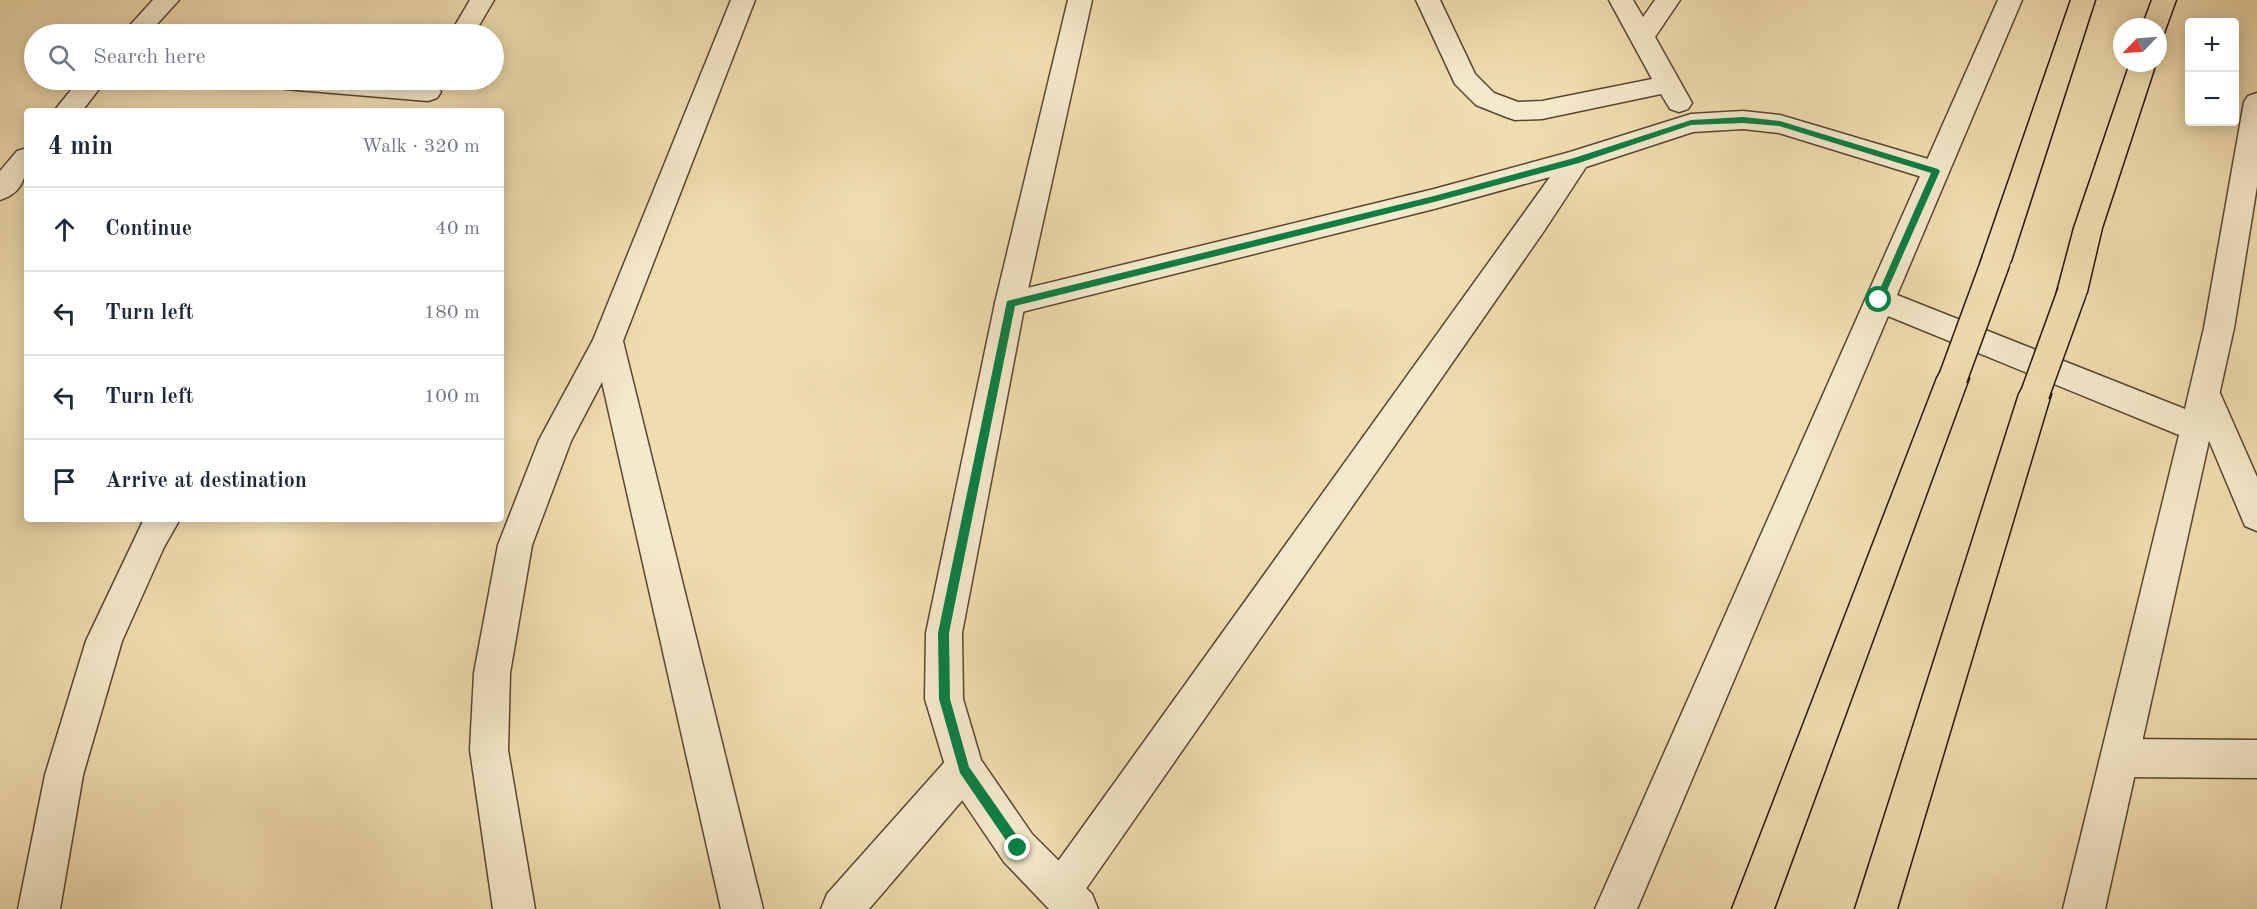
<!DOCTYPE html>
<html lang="en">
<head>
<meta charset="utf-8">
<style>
  body { margin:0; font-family:"Old Standard TT",serif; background:#f6f6f7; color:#1f2937 }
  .controls { position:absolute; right:18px; top:18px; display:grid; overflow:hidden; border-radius:6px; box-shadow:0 3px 15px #0003 }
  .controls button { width:54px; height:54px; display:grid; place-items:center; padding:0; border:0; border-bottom:2px solid #e0e1e3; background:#fff; color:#1f2937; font:30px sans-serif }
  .compass { position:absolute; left:2113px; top:18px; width:54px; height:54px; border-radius:50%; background:#fff; box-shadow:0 3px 15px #0003; rotate:245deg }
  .stop { position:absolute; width:18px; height:18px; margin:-14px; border:4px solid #0b8043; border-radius:50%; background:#fff }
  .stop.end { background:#0b8043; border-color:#fff; box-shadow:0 2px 6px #0008 }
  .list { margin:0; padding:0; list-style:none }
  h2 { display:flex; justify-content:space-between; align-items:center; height:78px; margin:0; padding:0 24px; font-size:26px }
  h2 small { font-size:20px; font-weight:400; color:#747a83 }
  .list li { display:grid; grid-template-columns:39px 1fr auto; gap:18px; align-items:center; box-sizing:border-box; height:84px; padding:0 24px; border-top:2px solid #e0e1e3 }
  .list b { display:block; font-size:22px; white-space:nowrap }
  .list em { font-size:20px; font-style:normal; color:#747a83 }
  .icon { flex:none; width:33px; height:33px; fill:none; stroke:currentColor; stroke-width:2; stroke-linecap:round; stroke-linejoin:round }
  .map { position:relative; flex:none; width:2257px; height:909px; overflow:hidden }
  .search { position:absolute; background:#fff; box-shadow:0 3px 15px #0003; left:24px; top:24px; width:480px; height:66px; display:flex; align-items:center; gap:15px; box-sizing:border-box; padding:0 21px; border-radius:33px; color:#747a83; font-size:22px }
  .panel { position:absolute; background:#fff; box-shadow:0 3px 15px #0003; left:24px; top:108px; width:480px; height:414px; border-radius:6px }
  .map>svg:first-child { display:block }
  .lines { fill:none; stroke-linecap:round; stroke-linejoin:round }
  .minor-casing { stroke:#584632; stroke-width:3 }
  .tertiary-casing { stroke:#584632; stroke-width:3 }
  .trunk-casing { stroke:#261309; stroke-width:3 }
  .minor { fill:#f5e9cb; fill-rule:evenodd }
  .tertiary { fill:#f5e9cb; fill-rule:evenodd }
  .trunk { fill:#f0ddaf; fill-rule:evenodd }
  .trunk-bridge-casing { stroke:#261309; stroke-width:31; stroke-linecap:butt }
  .trunk-bridge { stroke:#f0ddaf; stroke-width:28 }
  .route { fill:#0b8043 }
</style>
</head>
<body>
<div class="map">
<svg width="2257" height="909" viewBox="0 0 2257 909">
  <rect width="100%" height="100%" fill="#f0ddaf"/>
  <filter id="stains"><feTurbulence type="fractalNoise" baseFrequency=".00333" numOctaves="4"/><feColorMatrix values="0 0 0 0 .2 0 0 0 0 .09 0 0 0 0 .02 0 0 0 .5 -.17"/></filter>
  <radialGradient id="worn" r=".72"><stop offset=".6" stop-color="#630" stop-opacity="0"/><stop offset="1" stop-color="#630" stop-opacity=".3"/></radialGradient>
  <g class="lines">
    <g class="minor-casing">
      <path id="minor" d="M153,0H179L148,34H122Z
        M470,0H494L474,34H450Z
        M731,0H755L623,341L763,909H721L602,382L571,441L532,545L510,673L508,750L535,909H493L470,750L474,673L498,545L539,440L593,340Z
        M1416,0H1440L1475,74L1494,93L1518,102L1542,101L1652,79L1609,0H1633L1643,17L1655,0H1680L1655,37L1692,103L1688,109L1679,112L1670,109L1661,94L1542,119L1515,120L1506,117L1476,105L1455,84Z
        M79,80H106L82,111H54Z
        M272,80H384L437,86L441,92L437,98L428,101L285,89L276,86Z
        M1743,111L1780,115L1945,164L1949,171L1945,178L1935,181L1779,133L1743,129L1693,132L1586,167L1544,231L1074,906C1065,909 1055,909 1046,906L1040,892L1046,878L1550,177L1434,209L1010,315L999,311L995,303L999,295L1434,189L1570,152L1691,114Z
        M27,148C27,172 26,192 0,200V171L17,151Z
        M2205,380L2216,384L2257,477V531L2245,526L2189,393L2194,384Z
        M144,519H180L164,547L122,641L83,775L60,909H18L45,775L86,641Z
        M2120,739L2257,740V778L2120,777L2106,771L2101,758L2106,745Z
        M964,750L978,756L983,769L978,782L869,909H821L827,894L950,756Z"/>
    </g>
    <g class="tertiary-casing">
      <path id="tertiary" d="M1068,0H1092L1025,303L962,633L963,699L981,760L1032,834L1092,894L1098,909H1049L1004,862L950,782L925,699L926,633L995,303Z
        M1998,0H2022L1897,295L2185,409L2204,328L2244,102L2248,96L2257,93V186L2234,328L2105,909H2063L2179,435L1888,316L1637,909H1595Z"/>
    </g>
    <g class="trunk-casing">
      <path id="trunk" d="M2071,0H2095L2011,261L2006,269L1996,272L1986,269L1981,261Z
        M2152,0H2176L2164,33L2158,34V27H2142Z
        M2130,63H2156L2102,228L2087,292L2083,300L2072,303L2061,300L2057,292L2074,228Z
        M1953,365L1964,369L1969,378L1774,909H1732L1937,378L1942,369Z
        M2035,381L2046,385L2051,394L1897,909H1855L2019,394L2024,385Z"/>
    </g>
    <use href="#minor" class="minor"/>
    <use href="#tertiary" class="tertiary"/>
    <use href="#trunk" class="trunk"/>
    <g class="trunk-bridge-casing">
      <path id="trunk-bridge" d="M1953,378L1996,261
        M2035,394L2072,292"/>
    </g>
    <use href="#trunk-bridge" class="trunk-bridge"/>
  </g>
  <path class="route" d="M1743,117L1780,121L1938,169L1940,171L1882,302L1879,303L1875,300L1931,173L1779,126L1743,123L1691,125L1579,163L1434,202L1015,306L949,633L950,699L969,767L1022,843V852H1014L960,773L939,699L938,633L1007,301L1434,196L1574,158L1691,120Z"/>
  <rect width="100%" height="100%" filter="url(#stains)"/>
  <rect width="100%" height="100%" fill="url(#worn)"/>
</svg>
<div class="controls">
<button>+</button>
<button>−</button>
</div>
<svg class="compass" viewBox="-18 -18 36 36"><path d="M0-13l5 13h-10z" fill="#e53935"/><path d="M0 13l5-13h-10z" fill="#747a83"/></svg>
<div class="stop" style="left:1879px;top:300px"></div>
<div class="stop end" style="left:1018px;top:848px"></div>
<div class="search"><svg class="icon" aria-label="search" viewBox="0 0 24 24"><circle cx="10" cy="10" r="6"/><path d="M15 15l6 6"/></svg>Search here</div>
<section class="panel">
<h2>4 min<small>Walk · 320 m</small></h2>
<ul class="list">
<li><svg class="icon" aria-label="ahead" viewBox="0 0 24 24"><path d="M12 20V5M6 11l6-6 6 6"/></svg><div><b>Continue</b></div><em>40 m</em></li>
<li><svg class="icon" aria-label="left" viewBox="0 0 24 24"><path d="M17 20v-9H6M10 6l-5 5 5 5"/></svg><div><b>Turn left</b></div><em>180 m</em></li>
<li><svg class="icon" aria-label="left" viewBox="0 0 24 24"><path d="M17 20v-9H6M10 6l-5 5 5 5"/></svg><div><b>Turn left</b></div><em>100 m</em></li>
<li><svg class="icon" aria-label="arrive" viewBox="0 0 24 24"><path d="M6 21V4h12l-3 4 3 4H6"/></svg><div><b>Arrive at destination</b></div></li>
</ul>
</section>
</div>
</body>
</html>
